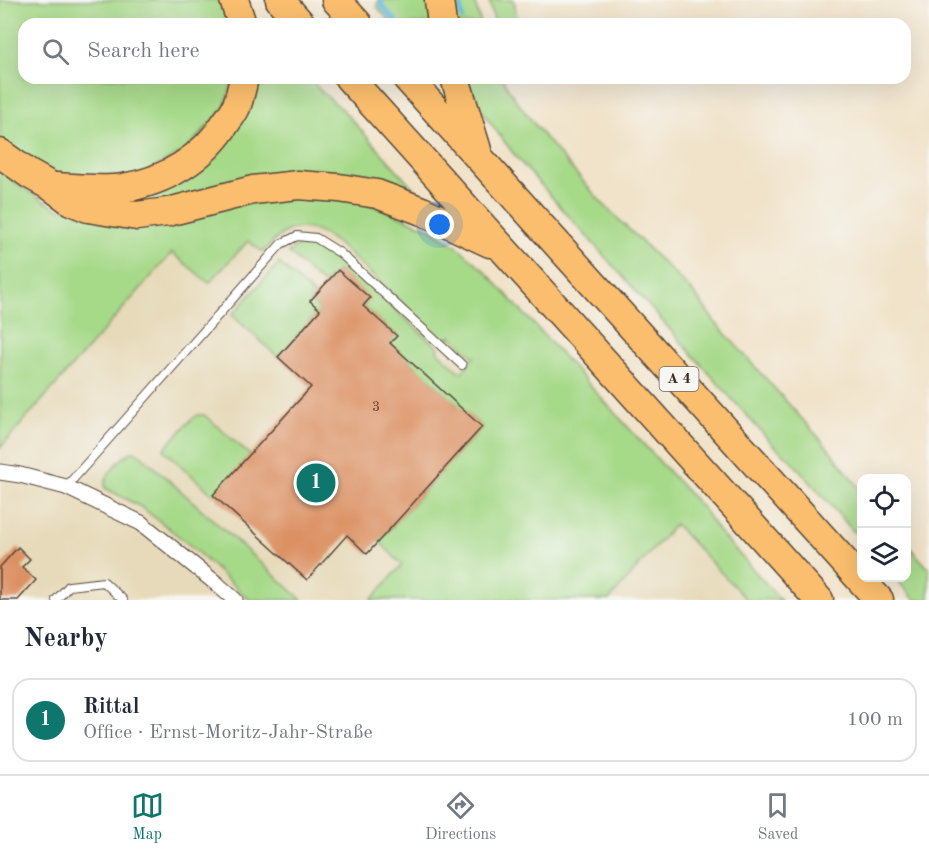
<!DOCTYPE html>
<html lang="en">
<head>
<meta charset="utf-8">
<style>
  body { margin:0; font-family:"Old Standard TT",serif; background:#f2f2f3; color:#1f2937 }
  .controls { position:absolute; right:18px; bottom:18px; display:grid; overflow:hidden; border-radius:12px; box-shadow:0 6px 24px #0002 }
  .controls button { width:54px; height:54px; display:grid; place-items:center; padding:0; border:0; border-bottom:2px solid #e0e1e3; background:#fff; color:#1f2937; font:30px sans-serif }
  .you { position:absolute; left:440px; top:225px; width:21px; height:21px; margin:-15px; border:4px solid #fff; border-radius:50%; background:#1a73e8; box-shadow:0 0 0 9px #1a73e833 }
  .badge { display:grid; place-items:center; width:39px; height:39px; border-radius:50%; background:#0f766e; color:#fff; font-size:20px; font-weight:700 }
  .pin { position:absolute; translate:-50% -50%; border:3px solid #fff; box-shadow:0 2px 6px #0006 }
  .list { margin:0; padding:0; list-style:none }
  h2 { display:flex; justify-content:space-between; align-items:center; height:78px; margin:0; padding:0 24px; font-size:26px }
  h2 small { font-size:20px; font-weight:400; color:#747a83 }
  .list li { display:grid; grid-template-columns:39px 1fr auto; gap:18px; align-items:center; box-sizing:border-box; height:84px; margin:0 12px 12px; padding:0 12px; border:2px solid #e0e1e3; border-radius:18px }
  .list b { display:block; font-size:22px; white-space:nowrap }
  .list p { margin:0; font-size:20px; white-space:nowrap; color:#747a83 }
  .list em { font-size:20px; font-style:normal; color:#747a83 }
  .icon { flex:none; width:33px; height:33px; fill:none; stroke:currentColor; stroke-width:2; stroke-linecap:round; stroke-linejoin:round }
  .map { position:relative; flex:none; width:929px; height:600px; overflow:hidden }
  .search { position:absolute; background:#fff; box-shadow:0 6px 24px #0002; left:18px; right:18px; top:18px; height:66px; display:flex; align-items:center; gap:15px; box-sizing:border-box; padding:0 21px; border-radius:18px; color:#747a83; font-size:22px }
  .sheet { height:174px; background:#fff }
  nav { display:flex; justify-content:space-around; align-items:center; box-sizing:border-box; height:84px; border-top:2px solid #e0e1e3; background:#fff; font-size:16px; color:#747a83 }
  nav a { display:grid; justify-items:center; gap:3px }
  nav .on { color:#0f766e }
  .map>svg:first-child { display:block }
  .built { fill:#e7daba }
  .green { fill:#a6d988; stroke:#708253; stroke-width:1.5 }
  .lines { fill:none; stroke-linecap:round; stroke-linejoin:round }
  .stream { stroke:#5eb7db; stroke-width:5 }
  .building { fill:#dc9164 }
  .lane-casing { stroke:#564638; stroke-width:10 }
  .street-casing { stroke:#564638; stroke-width:17 }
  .highway-casing { stroke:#564638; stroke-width:31 }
  .lane { stroke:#fff; stroke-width:8 }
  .street { stroke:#fff; stroke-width:15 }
  .highway { stroke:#fbbe6e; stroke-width:28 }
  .labels { text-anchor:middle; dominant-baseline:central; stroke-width:4.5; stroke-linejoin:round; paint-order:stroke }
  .number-label { font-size:14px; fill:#634430 }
  .shield { fill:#f6f6f2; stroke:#73675e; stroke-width:1.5 }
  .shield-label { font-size:15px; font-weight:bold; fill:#3b2a1e }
</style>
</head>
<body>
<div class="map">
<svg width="929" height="600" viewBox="0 0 929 600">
  <rect width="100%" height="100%" fill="#f6f6f2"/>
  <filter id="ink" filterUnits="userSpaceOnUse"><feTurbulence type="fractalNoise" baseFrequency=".0167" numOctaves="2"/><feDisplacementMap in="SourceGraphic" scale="12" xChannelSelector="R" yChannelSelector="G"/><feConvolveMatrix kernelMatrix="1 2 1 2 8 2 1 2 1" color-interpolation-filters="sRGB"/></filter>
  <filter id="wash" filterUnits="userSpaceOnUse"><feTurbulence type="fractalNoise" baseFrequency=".008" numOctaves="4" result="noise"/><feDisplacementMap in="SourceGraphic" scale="24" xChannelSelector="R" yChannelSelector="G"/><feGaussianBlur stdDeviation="1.35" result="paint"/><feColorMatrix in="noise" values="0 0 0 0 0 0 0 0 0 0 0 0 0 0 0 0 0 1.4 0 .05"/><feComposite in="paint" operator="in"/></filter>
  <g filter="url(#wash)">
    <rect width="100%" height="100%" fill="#f1e3ca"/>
    <path class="built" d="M310,215L457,288L747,600H0V448L173,252L248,240Z"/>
    <path class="green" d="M0,0H225L233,24H24V78H234L224,108L191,148L130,180L63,176L35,163L0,140Z
      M378,0H429L433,24H392L377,7Z
      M448,0H474L481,24H451Z
      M489,0H514L518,24H495Z
      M253,78H309L322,92L343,110L417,192L416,199L385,184L134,205L94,198L143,194Z
      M465,78H502L515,99L546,139L602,203L694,293L715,322L829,449L861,490V540L790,459L773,445L516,157L486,117Z
      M0,170L21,187L58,209L349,196L429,228L458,247L485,271L704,510L719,532L781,600H747L675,524L609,600H371L402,565L379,541L482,427L390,343L396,335L363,306L369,298L338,270L324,285L288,252C296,246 305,243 314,245C328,247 354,273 366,284C390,305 414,327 439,348L437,351L461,373L474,357L450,336L445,342L339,245C324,233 304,222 285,232C277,237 270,245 263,252L248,241L209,283L172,253L0,448Z
      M279,263L315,296L310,301L320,310L278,357L232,315Z
      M198,415H204L209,419L250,455L213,495L165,451L164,449L192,419Z
      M135,451L142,456L302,600H250L185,541L141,507L105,488C103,475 124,454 135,451Z
      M907,544L929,569V600H915L895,578H906Z"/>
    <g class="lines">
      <path class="stream" d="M381,0L382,6L398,24
        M460,0L462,18"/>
    </g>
    <g id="blocks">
      <path class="building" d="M338,270L370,298L363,306L397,336L390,343L482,427L367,554L347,535L307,580L213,495L311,387L278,357L320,310L310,301Z
        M18,547L30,559L22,567L36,580L18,600H0V567Z"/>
    </g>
  </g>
  <g filter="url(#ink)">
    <use href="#blocks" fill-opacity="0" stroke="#564638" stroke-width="1.5"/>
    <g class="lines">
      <g class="lane-casing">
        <path id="lane" d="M66,487L281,244L297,236L316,238L340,253L462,365
          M56,600L69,586L104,582L123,600"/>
      </g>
      <g class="street-casing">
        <path id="street" d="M0,472L20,475L66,487L141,523L217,584L235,600"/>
      </g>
      <g class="highway-casing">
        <path id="highway" d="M234,0L242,24
          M280,0L301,24
          M336,0L358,24
          M439,0L442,24
          M349,78L819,600
          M407,78L879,600
          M455,78L477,150
          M0,153L29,174L52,187L71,201L88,208L137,216L168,212L253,190L298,185L339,188L377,194L422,211L490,243
          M57,187C78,188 100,191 122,188C165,182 204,158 227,121C231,116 235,110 237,105C240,96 242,87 244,78"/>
      </g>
      <use href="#lane" class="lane"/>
      <use href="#street" class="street"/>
      <use href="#highway" class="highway"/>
    </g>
  </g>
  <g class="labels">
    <g class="number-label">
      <text x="376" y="407">3</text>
    </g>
    <rect class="shield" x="659.5" y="367" width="39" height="24" rx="4.5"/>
    <g class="shield-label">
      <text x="679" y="379">A 4</text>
    </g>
  </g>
</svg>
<div class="controls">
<button><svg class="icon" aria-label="locate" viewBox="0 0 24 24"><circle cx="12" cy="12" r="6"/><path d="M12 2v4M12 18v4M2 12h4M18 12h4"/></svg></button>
<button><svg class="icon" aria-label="layers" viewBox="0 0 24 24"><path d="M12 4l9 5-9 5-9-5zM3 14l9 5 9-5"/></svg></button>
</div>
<div class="you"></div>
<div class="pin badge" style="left:316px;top:483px">1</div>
<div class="search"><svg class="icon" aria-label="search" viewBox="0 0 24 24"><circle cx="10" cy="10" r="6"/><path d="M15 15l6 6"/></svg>Search here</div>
</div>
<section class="sheet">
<h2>Nearby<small></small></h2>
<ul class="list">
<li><span class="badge">1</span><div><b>Rittal</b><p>Office · Ernst-Moritz-Jahr-Straße</p></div><em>100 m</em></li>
</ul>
</section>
<nav>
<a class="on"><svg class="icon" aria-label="map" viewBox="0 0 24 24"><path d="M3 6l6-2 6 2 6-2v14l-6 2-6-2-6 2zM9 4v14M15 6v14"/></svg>Map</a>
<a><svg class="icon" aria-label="directions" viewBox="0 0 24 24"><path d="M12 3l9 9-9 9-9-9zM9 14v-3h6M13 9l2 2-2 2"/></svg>Directions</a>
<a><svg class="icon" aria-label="saved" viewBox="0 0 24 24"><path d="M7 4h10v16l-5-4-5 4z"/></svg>Saved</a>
</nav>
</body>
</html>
